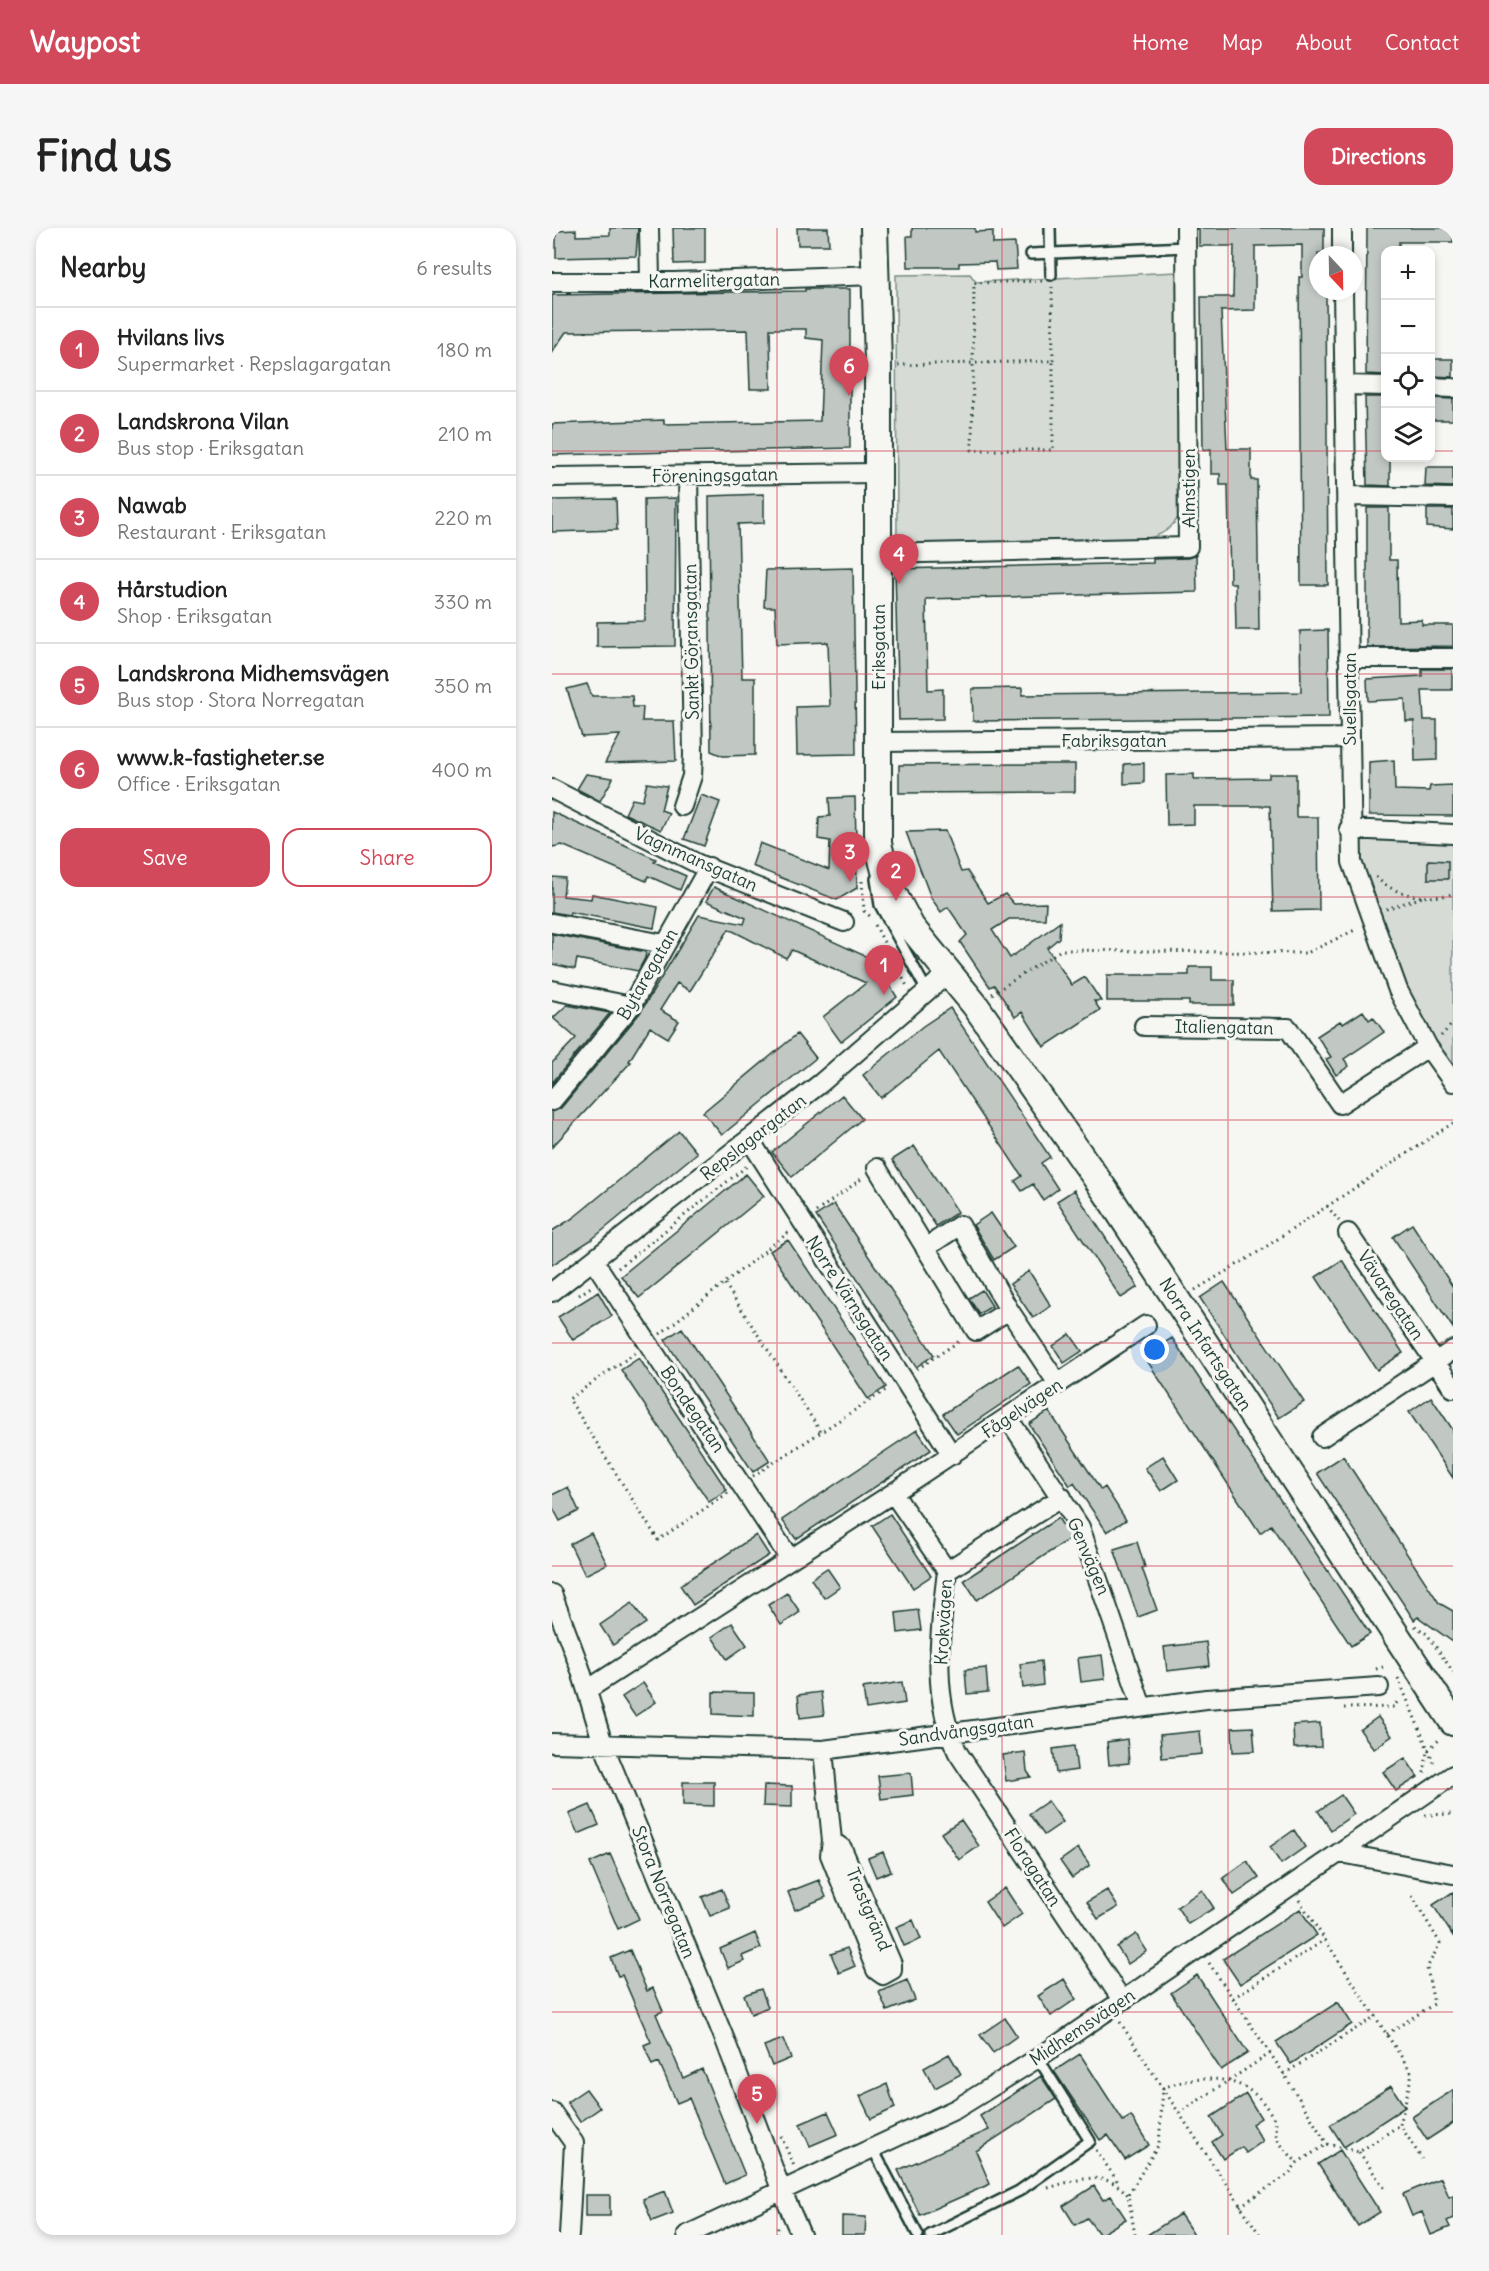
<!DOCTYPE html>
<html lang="en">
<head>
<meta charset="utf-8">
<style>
  body { margin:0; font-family:Delius,sans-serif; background:#f6f6f6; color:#222 }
  .controls { position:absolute; right:18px; top:18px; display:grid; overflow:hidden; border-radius:12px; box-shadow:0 3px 9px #0003 }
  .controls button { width:54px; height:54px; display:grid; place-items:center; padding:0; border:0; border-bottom:2px solid #e0e0e0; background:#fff; color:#222; font:30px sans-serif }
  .compass { position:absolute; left:757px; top:18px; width:54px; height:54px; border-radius:50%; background:#fff; box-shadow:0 3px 9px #0003; rotate:158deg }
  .you { position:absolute; left:603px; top:1122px; width:21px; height:21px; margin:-15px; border:4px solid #fff; border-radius:50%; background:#1a73e8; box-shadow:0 0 0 9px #1a73e833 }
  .badge { display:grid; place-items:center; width:39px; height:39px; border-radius:50%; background:#d1495b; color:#fff; font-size:20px; font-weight:700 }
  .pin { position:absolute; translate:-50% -50px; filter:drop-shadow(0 2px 3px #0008) }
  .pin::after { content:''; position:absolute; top:32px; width:21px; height:18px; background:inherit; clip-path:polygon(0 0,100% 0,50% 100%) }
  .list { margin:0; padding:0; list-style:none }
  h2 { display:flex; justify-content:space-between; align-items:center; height:78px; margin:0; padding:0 24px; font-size:26px }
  h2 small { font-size:20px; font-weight:400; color:#767676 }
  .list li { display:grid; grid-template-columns:39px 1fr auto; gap:18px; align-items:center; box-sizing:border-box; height:84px; padding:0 24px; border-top:2px solid #e0e0e0 }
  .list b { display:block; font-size:22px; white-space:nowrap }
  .list p { margin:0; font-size:20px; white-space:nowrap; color:#767676 }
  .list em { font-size:20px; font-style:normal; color:#767676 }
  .actions { display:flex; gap:12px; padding:18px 24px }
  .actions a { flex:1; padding:14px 0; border:2px solid #d1495b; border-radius:18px; text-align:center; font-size:21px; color:#d1495b }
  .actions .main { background:#d1495b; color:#fff }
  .icon { flex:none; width:33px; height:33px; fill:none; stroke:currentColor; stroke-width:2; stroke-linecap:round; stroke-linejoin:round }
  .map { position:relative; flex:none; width:901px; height:2007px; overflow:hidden; border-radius:18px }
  header { display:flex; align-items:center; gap:36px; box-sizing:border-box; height:84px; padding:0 30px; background:#d1495b; color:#fff }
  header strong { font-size:28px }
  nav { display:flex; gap:33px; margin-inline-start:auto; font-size:21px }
  .intro { display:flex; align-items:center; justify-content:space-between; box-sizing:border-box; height:144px; padding:0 36px }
  h1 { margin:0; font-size:42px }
  .button { padding:15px 27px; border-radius:18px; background:#d1495b; color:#fff; font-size:21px; font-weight:700 }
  main { display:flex; gap:36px; padding:0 36px }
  aside { flex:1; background:#fff; border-radius:18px; box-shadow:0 3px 9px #0003 }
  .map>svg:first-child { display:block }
  .green { fill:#d6dbd6; stroke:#7a8c85; stroke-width:1.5 }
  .building { fill:#c1c8c3; stroke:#1f3d34; stroke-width:1.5 }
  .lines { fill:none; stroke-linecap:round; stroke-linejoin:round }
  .lane-casing { stroke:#1f3d34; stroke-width:14 }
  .street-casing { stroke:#1f3d34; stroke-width:22 }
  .secondary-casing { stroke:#1f3d34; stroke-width:30 }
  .path { stroke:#1f3d34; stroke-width:3; stroke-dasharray:1.5 4.5; stroke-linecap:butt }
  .lane { stroke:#f6f6f2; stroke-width:9 }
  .street { stroke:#f6f6f2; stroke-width:18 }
  .secondary { stroke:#f6f6f2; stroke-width:26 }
  .grid { fill:none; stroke:#d1495b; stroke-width:1.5; stroke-opacity:0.55 }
  .labels { text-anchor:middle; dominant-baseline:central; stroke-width:6; stroke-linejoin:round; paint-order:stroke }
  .street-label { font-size:18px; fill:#1f3d34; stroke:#f6f6f2 }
</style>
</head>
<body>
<header>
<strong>Waypost</strong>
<nav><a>Home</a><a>Map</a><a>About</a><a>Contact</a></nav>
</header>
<div class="intro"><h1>Find us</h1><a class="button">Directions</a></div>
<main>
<aside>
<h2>Nearby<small>6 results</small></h2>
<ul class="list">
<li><span class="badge">1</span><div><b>Hvilans livs</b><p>Supermarket · Repslagargatan</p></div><em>180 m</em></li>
<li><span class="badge">2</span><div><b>Landskrona Vilan</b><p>Bus stop · Eriksgatan</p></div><em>210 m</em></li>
<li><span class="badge">3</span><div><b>Nawab</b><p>Restaurant · Eriksgatan</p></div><em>220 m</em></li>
<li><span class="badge">4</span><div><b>Hårstudion</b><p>Shop · Eriksgatan</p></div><em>330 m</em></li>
<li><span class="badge">5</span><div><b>Landskrona Midhemsvägen</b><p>Bus stop · Stora Norregatan</p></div><em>350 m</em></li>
<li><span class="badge">6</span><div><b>www.k-fastigheter.se</b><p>Office · Eriksgatan</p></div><em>400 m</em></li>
</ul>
<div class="actions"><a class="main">Save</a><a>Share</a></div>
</aside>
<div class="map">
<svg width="901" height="2007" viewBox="0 0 901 2007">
  <rect width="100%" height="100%" fill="#f6f6f2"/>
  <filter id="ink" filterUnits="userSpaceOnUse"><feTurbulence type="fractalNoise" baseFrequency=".0167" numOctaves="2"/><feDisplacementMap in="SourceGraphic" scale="12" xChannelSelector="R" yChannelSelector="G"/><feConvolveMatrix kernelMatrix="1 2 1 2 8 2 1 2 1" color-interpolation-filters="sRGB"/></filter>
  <g filter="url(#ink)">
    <path class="green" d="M625,44L630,283C620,301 610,309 589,311L345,318L344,47L418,46L424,54Z
      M797,601L901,606V854L876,819Z"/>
    <path class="building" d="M58,0H86L84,28L4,30V3L24,2V8L58,7Z
      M121,0H153V35L122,36Z
      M245,0H276L277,17H246Z
      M360,0H423V4L441,3V16L463,15L465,41L444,42L443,34L407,35V39H356L355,8H360Z
      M647,0H772V25H766V63H774L776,357H749L747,49H750V17L703,18V82L669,83L675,221H699V252H705L707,402H684L683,355H678L676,257H668V246H659V221L651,222L649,69H681L682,18H647Z
      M815,0H901V14H847V22H834V147L814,146Z
      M253,61H298V220L0,227V196L112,192V196L268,193L271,112L254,110V101H218L219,161H198L196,102L14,104L0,124V67L253,63Z
      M879,131H901V149L879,148Z
      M813,169H834V230H838V258L815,257Z
      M879,170L901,171V192H879Z
      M874,239H901V259L873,258Z
      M212,266V295L186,296L190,450H203V527L171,528L159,523L157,268Z
      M124,270L123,418L45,419V394L93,393L92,271Z
      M64,271L65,302L0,304V272Z
      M815,280H837V332H845L846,393L870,392V397H901V418L815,419Z
      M875,281H901V301L875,299Z
      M644,327L645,364L374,371L376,462L391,461V491L347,492L343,341L601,335V331L636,330Z
      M301,340L304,526L245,527L244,479L278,478L276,414L225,416L223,379H212L214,342Z
      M776,402L777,489L421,493L420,461L470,460V467L749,464L748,403Z
      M870,441H900V462H870L872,492H885V532L863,533L862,493H854L853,471L816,473L815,451L870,448Z
      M35,456L40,468H80L81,479H91L90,493H122L124,533L53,535L68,507L30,509L15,461Z
      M842,532L843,562L877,563L878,558L901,557V588L817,587V534Z
      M592,535V555L572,556V536Z
      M479,536H523V564L347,565V537Z
      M34,546L61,550L48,573L25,561Z
      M642,546V551L717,550V546H744V589H766L767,682L721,683L718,578H642V596L615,597L614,547Z
      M95,555L115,558L109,582L117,585L109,602L73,586L80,571L90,573Z
      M149,567L168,574L152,618L132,611Z
      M303,569L305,660L285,672L200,638L208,615L277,642L278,613L266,611L267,589L278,588L277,570Z
      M0,584L104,631L102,634L134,648L128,662L96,648L94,653L10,617L0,619Z
      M393,603L409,644L415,643L436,675L453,666L462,676L494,675L493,691H457L440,702L458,730L508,694L507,710L495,720L520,757L533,749L549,773H542L548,782L492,819L470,784L463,789L442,757L438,759L408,714L415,707L396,679L389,684L379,670L354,604Z
      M876,632L896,633V651H876Z
      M0,649L13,650L11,668L39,671L40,666L106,679L102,700L18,684L17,687L0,684Z
      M162,659L322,732L345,769L289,814L271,789L314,755L240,722L234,730L177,701L138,763L125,755L108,782L127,793L116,810L98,799L77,833L79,834L0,919V884L9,880L88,785L147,687L192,696L194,690L154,673Z
      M0,706L94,724L93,730L86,743L25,731L23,741L0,736Z
      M637,739H660V752H682V777H637V773H555V747H637Z
      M15,777L58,785L0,855V835L24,810L1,790Z
      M398,780L498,929L489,935L506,961L491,972L481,956L470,963L463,953L470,948L387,823L329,870L311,847L371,798Z
      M811,783L817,792L821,789L832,804L792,831L797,838L784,847L774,831L779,829L765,808L788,793L791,796Z
      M245,806L264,830L170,907L151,884Z
      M290,867L310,891L240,949L220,924Z
      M127,903L145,925L39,1012L0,1037V1003L21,990Z
      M362,918L406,984L384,998L340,932Z
      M194,946L212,968L87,1070L69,1048Z
      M522,962L586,1059L569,1070L505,973Z
      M282,976L382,1127L364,1139L264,988Z
      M439,985L462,1019L442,1032L421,997Z
      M860,996L901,1059V1100L841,1009Z
      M236,1012L334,1159L316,1171L218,1023Z
      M790,1032L851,1125L825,1142L764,1049Z
      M477,1043L499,1078L481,1090L458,1056Z
      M672,1054L752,1174L727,1190L648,1070Z
      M430,1062L440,1078L427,1086L417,1070Z
      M46,1064L60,1088L21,1112L6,1089Z
      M130,1100L218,1233L201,1244L113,1112Z
      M518,1106L530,1123L512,1135L501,1118Z
      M620,1110L818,1406L799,1418L719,1297L708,1305L592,1128Z
      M87,1130L175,1262L157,1274L69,1142Z
      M466,1137L479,1156L405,1206L391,1186Z
      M879,1169L901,1202V1250L857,1184Z
      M497,1183L549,1262L553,1259L574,1292L555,1304L522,1255L518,1258L477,1196Z
      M365,1202L379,1222L244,1311L230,1292Z
      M611,1228L626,1252L609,1263L593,1240Z
      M791,1228L887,1375L901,1383V1414L866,1389L862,1392L765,1245Z
      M16,1259L27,1283L8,1293L0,1278V1267Z
      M338,1286L379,1348L361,1360L320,1298Z
      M506,1290L519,1310L425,1372L412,1352Z
      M39,1305L55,1336L33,1347L18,1316Z
      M204,1307L217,1327L141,1377L128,1357Z
      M585,1314L593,1339L590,1340L605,1382L586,1389L562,1321Z
      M275,1340L288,1359L272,1370L259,1351Z
      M235,1365L248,1384L229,1397L216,1377Z
      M80,1375L94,1395L61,1417L48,1397Z
      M366,1382L369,1402L346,1405L344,1385Z
      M180,1395L195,1417L175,1431L160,1409Z
      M654,1414L657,1438L615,1443L612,1419Z
      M550,1427L553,1451L529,1454L526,1430Z
      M489,1433L491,1457L471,1460L468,1436Z
      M434,1440L436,1464L415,1466L413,1442Z
      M350,1454L353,1475L314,1481L311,1460Z
      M91,1455L104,1474L83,1488L70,1469Z
      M161,1464L202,1465V1488L161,1486Z
      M269,1464L272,1487L248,1490L246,1467Z
      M826,1489L840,1508L822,1521L808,1502Z
      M768,1495L769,1519L742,1520L741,1497Z
      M701,1499L703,1523L681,1524L680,1500Z
      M648,1503L650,1526L610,1530L608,1507Z
      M575,1511L577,1535L557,1537L555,1514Z
      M522,1518L525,1542L504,1545L501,1521Z
      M473,1524L475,1543L479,1549L454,1553L451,1527Z
      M853,1530L866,1549L844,1563L831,1544Z
      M359,1545L361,1567L329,1571L326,1548Z
      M131,1554H162V1578L131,1577Z
      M212,1557L240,1558V1579L211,1578Z
      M789,1567L802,1586L779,1602L766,1583Z
      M496,1573L511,1594L492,1607L477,1586Z
      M38,1577L47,1597L26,1606L17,1586Z
      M409,1592L427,1618L407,1632L389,1605Z
      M742,1602L753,1619L729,1636L718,1619Z
      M526,1620L538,1637L520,1650L508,1633Z
      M331,1624L339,1643L324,1649L316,1630Z
      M58,1626L87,1691L66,1701L38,1635Z
      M695,1633L707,1650L682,1667L671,1650Z
      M267,1652L274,1669L243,1682L236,1664Z
      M453,1660L470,1686L450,1700L433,1674Z
      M170,1661L178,1680L158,1688L150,1669Z
      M555,1662L566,1679L546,1691L535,1674Z
      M650,1662L662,1680L636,1696L625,1679Z
      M901,1664V1708L881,1677Z
      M748,1681L765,1707L688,1756L671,1731Z
      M361,1692L369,1711L352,1718L344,1699Z
      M203,1705L209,1720L190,1728L192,1733L176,1740L168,1721Z
      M584,1706L595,1723L576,1736L565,1719Z
      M295,1720L303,1738L287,1745L279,1726Z
      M78,1722L95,1763L101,1760L111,1783L104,1786L131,1850L150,1841L193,1947L173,1956L137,1870L125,1875L107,1834L100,1837L92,1817L99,1814L70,1747L66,1748L59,1730Z
      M645,1747L696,1825L669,1842L619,1765Z
      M512,1751L524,1771L499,1788L486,1768Z
      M355,1752L363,1772L335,1783L327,1764Z
      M209,1761L216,1779L199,1786L192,1767Z
      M786,1774L800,1796L739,1836L724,1814Z
      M453,1790L465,1808L441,1825L428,1807Z
      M231,1811L239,1830L220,1838L212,1818Z
      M397,1826L409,1846L383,1860L372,1840Z
      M528,1826L571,1893L579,1888L597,1917L573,1932L556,1907L548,1912L502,1843Z
      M489,1848L504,1871L424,1923L438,1956L368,1987L346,1942L437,1902L428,1888Z
      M335,1856L343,1880L319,1891L308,1868Z
      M839,1858L853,1879L792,1919L778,1897Z
      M34,1861L48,1880L28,1894L15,1874Z
      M901,1862V1895L875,1912L860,1889Z
      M694,1866L709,1890L700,1896L711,1913L694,1925L690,1919L671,1931L660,1914L670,1907L659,1889Z
      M276,1884L286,1906L258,1918L248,1896Z
      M788,1922L828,1984L806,1998L766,1936Z
      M889,1950L897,1969L901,1967V1990L895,1993L898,1999L879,2007L870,1984L860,1988L851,1966Z
      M542,1958L551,1972L559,1968L574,1991L548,2007L535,1990L523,1997L511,1978Z
      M113,1963L121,1985L100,1993L91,1971Z
      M33,1967H58V1988H33Z
      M628,1986L642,2007H595Z
      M290,1988L314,1989L313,2007H290Z"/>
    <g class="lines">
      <g class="lane-casing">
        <path id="lane" d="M498,0L499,47
          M479,26L634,19
          M324,651L328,677L375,763
          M321,1921L366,2007
          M378,2007L467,1963L538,1913L486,1830"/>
      </g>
      <g class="street-casing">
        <path id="street" d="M97,0L98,53
          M790,0V27
          M0,54H122L324,47
          M791,63L800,634L846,762L876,819L901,854
          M792,157L834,158
          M878,159L901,160
          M0,249L326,245
          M795,268L901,270
          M326,326L636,319L634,0
          M796,430H901
          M326,514L797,510
          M0,561L146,636L292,694
          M130,578L140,548L141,527L136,248
          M797,601L901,606
          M0,695L112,716
          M0,762L79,778
          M592,798L736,800L788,876L876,819
          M0,873L79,778L157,639
          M198,912L400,1227
          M325,940L424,1103L457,1082
          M796,1005L901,1160
          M373,1020L408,997L457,1082L506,1156
          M42,1033L238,1331
          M0,1064L269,855L395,746
          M456,1190L528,1299L590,1479
          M770,1209L901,1122
          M341,1265L395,1343C388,1403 378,1469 406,1525L570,1772
          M395,1343L510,1269
          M0,1366L28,1440L51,1516L173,1812L229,1961L249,2007
          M35,1462L341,1265L594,1097
          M0,1515L271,1522L654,1471L827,1459
          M271,1522L280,1613L278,1627L324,1742L331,1747L340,1742V1736L290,1620L280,1613
          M789,1625L901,1646
          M0,1884L22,1915L17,2007
          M135,2007L404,1881L486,1830L901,1547"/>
      </g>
      <g class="secondary-casing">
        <path id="secondary" d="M322,0L326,134V616L337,658L359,699L423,777L554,964L901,1494"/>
      </g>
      <path class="path" d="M490,53L422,55L420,222H501V133
        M346,137L501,133L500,59
        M824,649C844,669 875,672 901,666
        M310,653L312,683L319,689
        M834,681L871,669
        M323,697L355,758
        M440,766L509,722L755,725L805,701
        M889,808L901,795
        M775,978L787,993
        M264,984L312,949
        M66,1040L195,938
        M173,1056L269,1204
        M643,1062L703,1026L901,895
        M27,1067L39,1059
        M108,1106L237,1004
        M83,1125L17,1171L106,1312L176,1265
        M365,1141L409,1112
        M201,1248L337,1160
        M863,1398L875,1406L901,1444
        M824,1441L831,1439
        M846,1450L883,1538
        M792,1480L842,1479L847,1471
        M872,1545L875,1523L889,1510
        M873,1587L901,1586
        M747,1672L860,1845L848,1897L870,1931
        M657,1735L732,1846L775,1916L807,1924L848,1897
        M681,1770L773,1712
        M568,1794L627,1885L719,1825
        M835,1806L882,1776L875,1740L888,1715L860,1668
        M732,1846L824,1788
        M627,1885L708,2007
        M229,1908L242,1938
        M544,1922L566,1954
        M807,1924L833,1961
        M496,1960C525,1952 553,1940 576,1967
        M688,1978L737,1946L745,1935L775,1916
        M225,2007L226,1996
        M583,2007L576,1967L607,1916L611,1860C646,1846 692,1845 715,1880C718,1884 723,1891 724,1896C725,1900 723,1905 725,1910C729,1919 739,1927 745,1935"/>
      <use href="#lane" class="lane"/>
      <use href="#street" class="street"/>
      <use href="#secondary" class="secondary"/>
    </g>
  </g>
  <path class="grid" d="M225,0V2007M450,0V2007M676,0V2007M0,223H834M878,223H901M0,446H901M0,669H901M0,892H901M0,1115H901M0,1338H901M0,1561H901M0,1784H901"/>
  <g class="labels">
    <g class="street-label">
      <text transform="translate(162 52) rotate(-1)">Karmelitergatan</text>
      <text transform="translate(163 247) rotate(-1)">Föreningsgatan</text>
      <text transform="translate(636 260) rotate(-90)">Almstigen</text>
      <text transform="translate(139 414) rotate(-91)">Sankt Göransgatan</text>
      <text transform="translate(326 419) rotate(-90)">Eriksgatan</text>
      <text transform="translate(797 471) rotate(-90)">Suellsgatan</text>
      <text x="562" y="512">Fabriksgatan</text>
      <text transform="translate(144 631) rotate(24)">Vagnmansgatan</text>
      <text transform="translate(95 746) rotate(-60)">Bytaregatan</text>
      <text transform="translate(672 799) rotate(1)">Italiengatan</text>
      <text transform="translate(201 909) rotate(-38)">Repslagargatan</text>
      <text transform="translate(839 1067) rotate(56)">Vävaregatan</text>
      <text transform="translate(298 1070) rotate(57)">Norre Värnsgatan</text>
      <text transform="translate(654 1116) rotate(57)">Norra Infartsgatan</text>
      <text transform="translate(470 1180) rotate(-34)">Fågelvägen</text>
      <text transform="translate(141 1181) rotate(56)">Bondegatan</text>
      <text transform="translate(537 1328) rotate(67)">Genvägen</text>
      <text transform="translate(391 1394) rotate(-87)">Krokvägen</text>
      <text transform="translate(414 1502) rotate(-8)">Sandvångsgatan</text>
      <text transform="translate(481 1639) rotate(57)">Floragatan</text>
      <text transform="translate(112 1664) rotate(68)">Stora Norregatan</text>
      <text transform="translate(317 1681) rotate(67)">Trastgränd</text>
      <text transform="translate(530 1799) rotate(-34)">Midhemsvägen</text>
    </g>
  </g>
</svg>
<div class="controls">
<button>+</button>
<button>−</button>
<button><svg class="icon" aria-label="locate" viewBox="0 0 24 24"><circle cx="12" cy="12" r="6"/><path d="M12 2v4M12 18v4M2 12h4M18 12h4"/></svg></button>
<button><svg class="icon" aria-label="layers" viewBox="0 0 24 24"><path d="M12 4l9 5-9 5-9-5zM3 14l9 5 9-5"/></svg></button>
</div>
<svg class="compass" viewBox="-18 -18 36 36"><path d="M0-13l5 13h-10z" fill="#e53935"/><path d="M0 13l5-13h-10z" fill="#767676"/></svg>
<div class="you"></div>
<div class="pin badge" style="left:332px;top:767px">1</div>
<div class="pin badge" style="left:344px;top:673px">2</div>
<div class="pin badge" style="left:298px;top:654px">3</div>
<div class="pin badge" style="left:347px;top:356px">4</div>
<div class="pin badge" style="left:205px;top:1896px">5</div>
<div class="pin badge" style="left:297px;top:168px">6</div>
</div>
</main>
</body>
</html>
